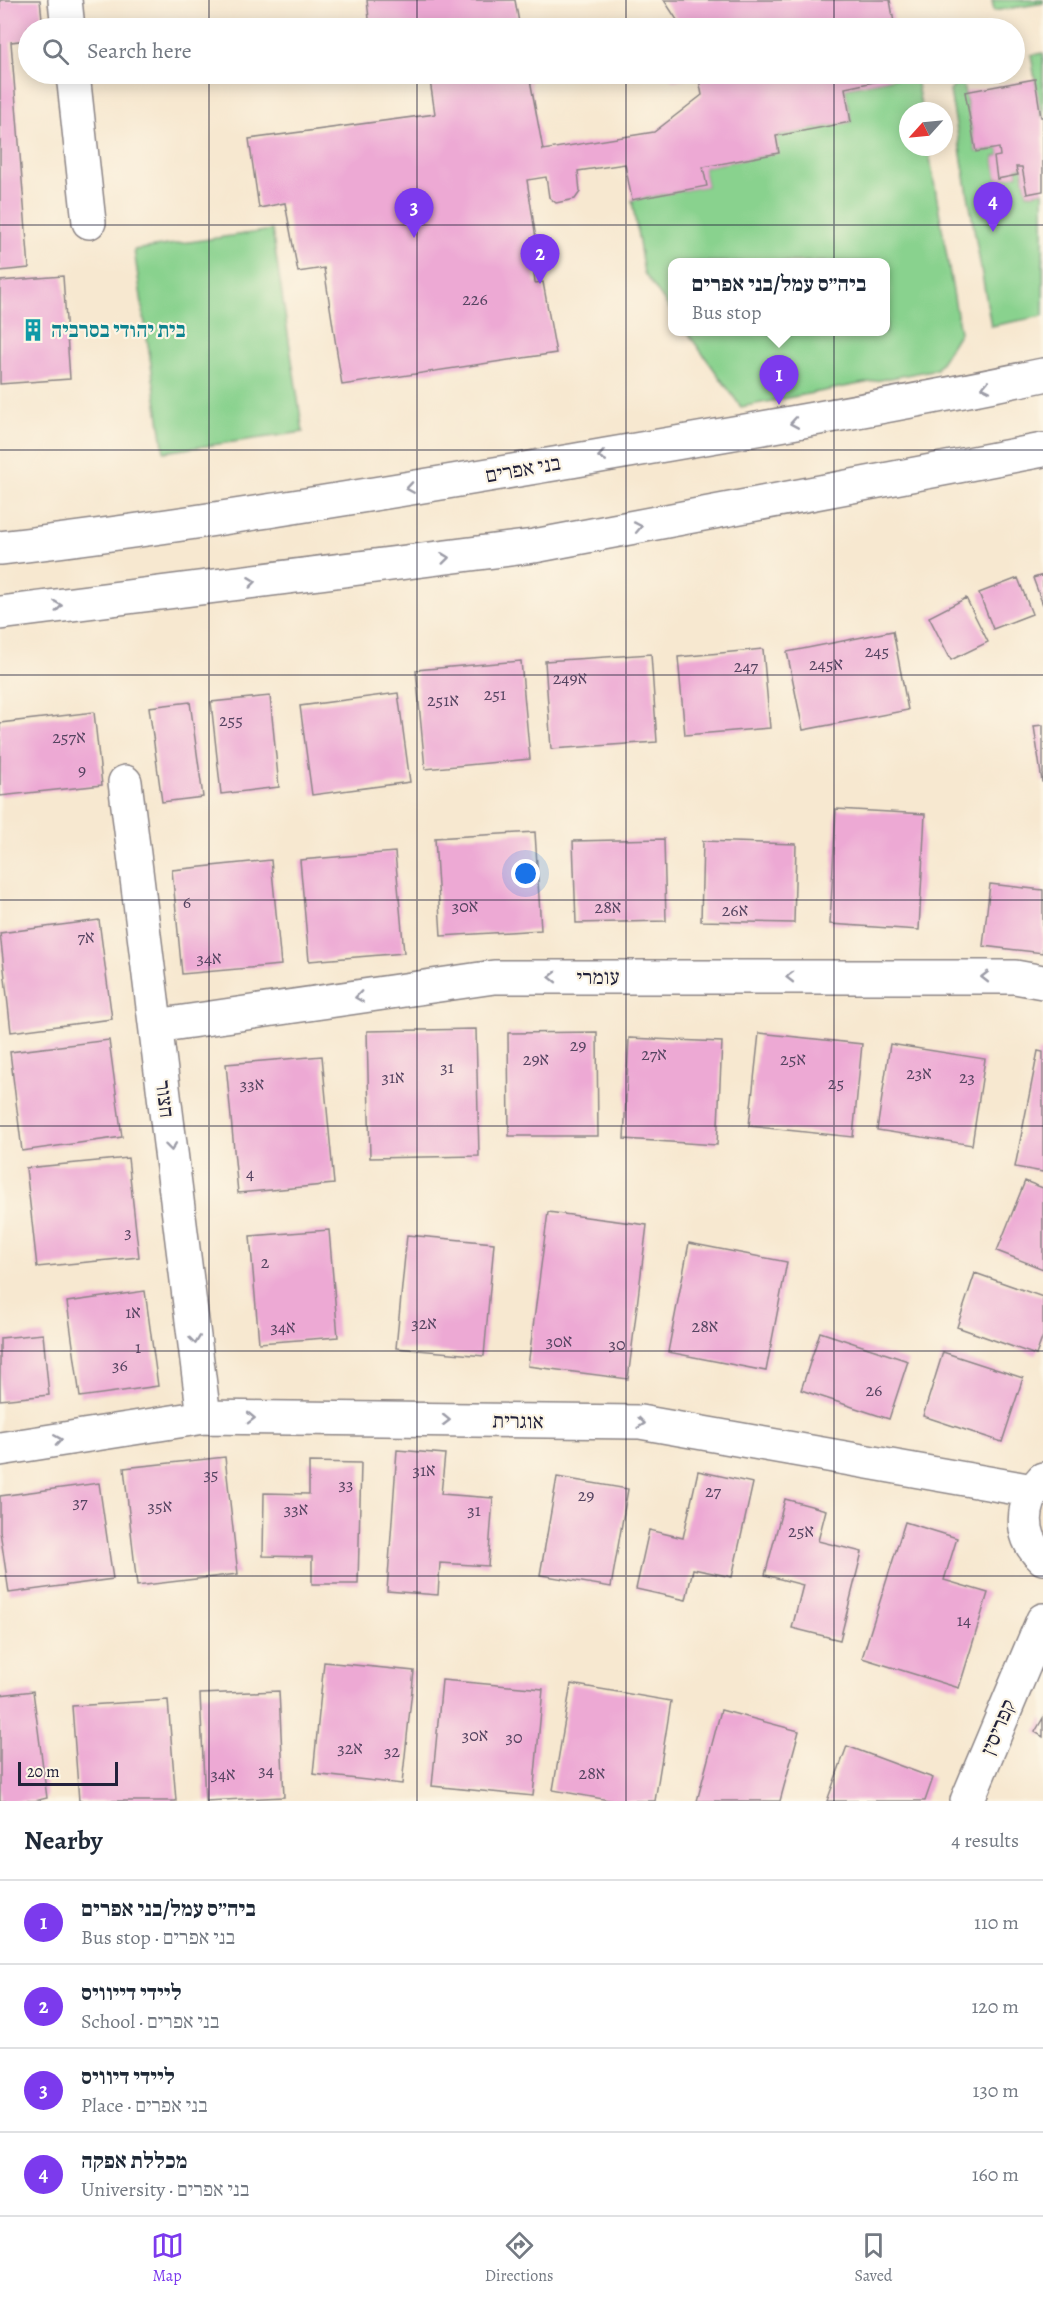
<!DOCTYPE html>
<html lang="en">
<head>
<meta charset="utf-8">
<style>
  body { margin:0; font-family:Alegreya,"Frank Ruhl Libre",serif; background:#f6f6f7; color:#1f2937 }
  .compass { position:absolute; left:899px; top:102px; width:54px; height:54px; border-radius:50%; background:#fff; box-shadow:0 3px 15px #0003; rotate:243deg }
  .scale { position:absolute; left:18px; bottom:15px; width:100px; box-sizing:border-box; padding-left:6px; border:3px solid #22223b; border-top:0; font-size:16px; line-height:21px; white-space:nowrap; color:#22223b; -webkit-text-stroke:4px #fcf5e5; paint-order:stroke }
  .you { position:absolute; left:526px; top:874px; width:21px; height:21px; margin:-15px; border:4px solid #fff; border-radius:50%; background:#1a73e8; box-shadow:0 0 0 9px #1a73e833 }
  .badge { display:grid; place-items:center; width:39px; height:39px; border-radius:50%; background:#7c3aed; color:#fff; font-size:20px; font-weight:700 }
  .pin { position:absolute; translate:-50% -50px; filter:drop-shadow(0 2px 3px #0008) }
  .pin::after { content:''; position:absolute; top:32px; width:21px; height:18px; background:inherit; clip-path:polygon(0 0,100% 0,50% 100%) }
  .popup { position:absolute; left:668px; top:258px; width:222px; height:78px; box-sizing:border-box; display:grid; place-content:center; border-radius:12px; background:#fff; filter:drop-shadow(0 2px 4px #0005); font-size:20px; white-space:nowrap; color:#747a83 }
  .popup b { font-size:22px; color:#1f2937 }
  .popup::after { content:''; position:absolute; left:50%; top:100%; margin-left:-12px; border:12px solid transparent; border-top-color:#fff }
  .list { margin:0; padding:0; list-style:none }
  h2 { display:flex; justify-content:space-between; align-items:center; height:78px; margin:0; padding:0 24px; font-size:26px }
  h2 small { font-size:20px; font-weight:400; color:#747a83 }
  .list li { display:grid; grid-template-columns:39px 1fr auto; gap:18px; align-items:center; box-sizing:border-box; height:84px; padding:0 24px; border-top:2px solid #e0e1e3 }
  .list b { display:block; font-size:22px; white-space:nowrap }
  .list p { margin:0; font-size:20px; white-space:nowrap; color:#747a83 }
  .list em { font-size:20px; font-style:normal; color:#747a83 }
  .icon { flex:none; width:33px; height:33px; fill:none; stroke:currentColor; stroke-width:2; stroke-linecap:round; stroke-linejoin:round }
  .map { position:relative; flex:none; width:1043px; height:1801px; overflow:hidden }
  .search { position:absolute; background:#fff; box-shadow:0 3px 15px #0003; left:18px; right:18px; top:18px; height:66px; display:flex; align-items:center; gap:15px; box-sizing:border-box; padding:0 21px; border-radius:33px; color:#747a83; font-size:22px }
  .sheet { height:414px; background:#fff }
  nav { display:flex; justify-content:space-around; align-items:center; box-sizing:border-box; height:84px; border-top:2px solid #e0e1e3; background:#fff; font-size:16px; color:#747a83 }
  nav a { display:grid; justify-items:center; gap:3px }
  nav .on { color:#7c3aed }
  .map>svg:first-child { display:block }
  .green { fill:#89d28e; stroke:#567a64; stroke-width:1.5 }
  .building { fill:#eda9d4 }
  .lines { fill:none; stroke-linecap:round; stroke-linejoin:round }
  .minor-casing { stroke:#8c8586; stroke-width:36 }
  .major-casing { stroke:#8c8586; stroke-width:36 }
  .minor { stroke:#fff; stroke-width:33 }
  .major { stroke:#fff; stroke-width:33 }
  .oneway { stroke:#9c9ca7 }
  .grid { fill:none; stroke:#22223b; stroke-width:1.5; stroke-opacity:0.55 }
  .labels { text-anchor:middle; dominant-baseline:central; stroke-width:4.5; stroke-linejoin:round; paint-order:stroke }
  .number-label { font-size:18px; fill:#554461 }
  .culture-label { font-size:21px; font-weight:bold; fill:#0d838f; stroke:#fcf5e5; text-anchor:start }
  .street-label { font-size:21px; fill:#22223b; stroke:#fcf5e5 }
</style>
</head>
<body>
<div class="map">
<svg width="1043" height="1801" viewBox="0 0 1043 1801">
  <rect width="100%" height="100%" fill="#fcf5e5"/>
  <filter id="ink" filterUnits="userSpaceOnUse"><feTurbulence type="fractalNoise" baseFrequency=".0167" numOctaves="2"/><feDisplacementMap in="SourceGraphic" scale="12" xChannelSelector="R" yChannelSelector="G"/><feConvolveMatrix kernelMatrix="1 2 1 2 8 2 1 2 1" color-interpolation-filters="sRGB"/></filter>
  <filter id="wash" filterUnits="userSpaceOnUse"><feTurbulence type="fractalNoise" baseFrequency=".008" numOctaves="4" result="noise"/><feDisplacementMap in="SourceGraphic" scale="24" xChannelSelector="R" yChannelSelector="G"/><feGaussianBlur stdDeviation="1.35" result="paint"/><feColorMatrix in="noise" values="0 0 0 0 0 0 0 0 0 0 0 0 0 0 0 0 0 1.4 0 .05"/><feComposite in="paint" operator="in"/></filter>
  <g filter="url(#wash)">
    <rect width="100%" height="100%" fill="#f7e8d0"/>
    <path class="green" d="M992,0H1043V3L994,11Z
      M1043,53V117H1041L1031,55Z
      M915,74L922,111H908V147H928L960,332L937,369L741,407L687,332H886V262H672V312L644,273L632,200L707,186L703,167L778,153L776,136L851,122L845,88Z
      M963,84L976,152L999,148L1000,156L994,157L997,179L1018,175L1017,168L1022,167L1027,194L1043,191V316L991,326L950,91L955,85Z
      M272,230L303,432L164,452L134,250Z"/>
    <g id="blocks">
      <path class="building" d="M0,0H40L43,28H28V40L11,42L29,268L0,271Z
        M367,0H515L520,28H370Z
        M664,0H890L895,28H674L681,26Z
        M429,74H529L543,150L654,132L702,95L698,74H891L888,79L845,88L851,122L776,136L779,153L703,167L707,186L632,200L625,164L578,171L580,192L575,199L556,203L549,197L546,177L527,180L541,271L534,273L535,283L543,282L556,353L342,385L324,268L298,272L285,203L259,208L249,139L435,114Z
        M667,74H692L690,77L673,81Z
        M1035,79L1041,117H1043V191L1027,194L1022,167H1016L1018,175L997,179L994,157L1000,156L999,148L976,152L965,92Z
        M63,276L70,379L0,384V281Z
        M1043,575V605L1033,578Z
        M1018,578L1032,614L993,629L979,593Z
        M966,598L988,642L951,660L929,617Z
        M893,631L908,710L803,730L787,652Z
        M763,649L770,728L685,735L678,657Z
        M651,654L657,742L551,749L545,661Z
        M521,661L530,759L425,769L416,670Z
        M398,693L410,782L312,795L300,706Z
        M270,696L279,787L221,794L211,702Z
        M190,702L203,797L162,802L149,707Z
        M94,712L102,785L0,796V723Z
        M1043,725V782H1042L1034,726Z
        M836,809L925,814L919,930L830,924Z
        M535,832L541,930L441,936L435,838Z
        M664,839L666,921L576,923L573,841Z
        M703,841L796,844L794,923L701,921Z
        M395,852L404,953L309,961L300,860Z
        M271,860L281,965L182,974L172,870Z
        M990,884L1043,890V953L983,946Z
        M99,920L112,1019L11,1032L0,933Z
        M476,1029L479,1156L370,1158L367,1031Z
        M597,1032L598,1136H509L508,1033Z
        M759,1033L862,1044L853,1137L749,1126Z
        M629,1038L722,1042L717,1145L624,1139Z
        M109,1040L122,1137L22,1151L10,1052Z
        M890,1044L985,1059L972,1145L877,1130Z
        M1038,1051L1043,1052V1172L1015,1167Z
        M322,1056L334,1184L238,1193L226,1064Z
        M128,1158L139,1257L37,1267L26,1168Z
        M1025,1181L1043,1188V1269L997,1251Z
        M548,1212L647,1225L628,1379L528,1366Z
        M329,1230L338,1337L259,1343L250,1236Z
        M407,1235L494,1243L484,1356L396,1348Z
        M689,1243L787,1262L766,1371L668,1352Z
        M975,1273L1043,1297V1336L1036,1355L957,1327Z
        M145,1291L158,1386L80,1397L67,1302Z
        M820,1332L908,1361L889,1419L801,1390Z
        M43,1334L49,1395L0,1400V1338Z
        M943,1352L1023,1378L1002,1442L923,1416Z
        M397,1450L445,1454L441,1494L493,1498L488,1566L440,1563L438,1595L387,1591Z
        M225,1457L238,1574L137,1586L124,1468Z
        M309,1462L361,1463L358,1584H312V1557L263,1556L264,1493L309,1494Z
        M698,1471L753,1483L732,1577L693,1569L686,1600L636,1589L649,1530L683,1538Z
        M557,1477L628,1489L611,1587L540,1575Z
        M99,1483L113,1579L9,1593L0,1531V1496Z
        M785,1499L826,1510L818,1541L862,1552L840,1640L792,1628L803,1585L765,1575Z
        M905,1522L957,1538L944,1580L988,1593L959,1688L862,1658Z
        M324,1662L414,1671L402,1784L313,1774Z
        M442,1680L543,1689L533,1796L432,1786Z
        M571,1684L671,1701L655,1801H614L553,1790Z
        M33,1691L47,1798L35,1801H0V1695Z
        M279,1691L284,1797L205,1801L200,1694Z
        M168,1700L176,1801H79L72,1706Z
        M721,1710L799,1731L780,1801H697Z
        M1043,1718V1737L1035,1732Z
        M847,1746L933,1778L925,1801H827Z"/>
    </g>
  </g>
  <g filter="url(#ink)">
    <use href="#blocks" fill-opacity="0" stroke="#8c8586" stroke-width="1.5"/>
    <g class="lines">
      <g class="minor-casing">
        <path id="minor" d="M65,0L68,28
          M73,74L89,222
          M125,782L204,1417
          M156,1026L494,977H1015L1043,982
          M0,1449L204,1417L640,1422L1033,1491
          M1043,1479C1021,1502 1018,1536 1043,1558
          M967,1801L1043,1620"/>
      </g>
      <g class="major-casing">
        <path id="major" d="M0,548C179,527 358,497 536,467C705,438 875,410 1043,375
          M0,613L534,546L1043,450"/>
      </g>
      <use href="#minor" class="minor"/>
      <use href="#major" class="major"/>
    </g>
    <defs><path id="oneway-chevron" d="M-2-3.5L2.5 0L-2 3.5" fill="none" stroke-width="1.6" stroke-linecap="round" stroke-linejoin="round" transform="scale(1.5)"/></defs>
    <g class="oneway">
      <use href="#oneway-chevron" transform="translate(986 387) rotate(168)"/>
      <use href="#oneway-chevron" transform="translate(794 423) rotate(170)"/>
      <use href="#oneway-chevron" transform="translate(602 456) rotate(170)"/>
      <use href="#oneway-chevron" transform="translate(410 488) rotate(171)"/>
      <use href="#oneway-chevron" transform="translate(638 527) rotate(-11)"/>
      <use href="#oneway-chevron" transform="translate(445 558) rotate(-7)"/>
      <use href="#oneway-chevron" transform="translate(252 582) rotate(-7)"/>
      <use href="#oneway-chevron" transform="translate(58 606) rotate(-7)"/>
      <use href="#oneway-chevron" transform="translate(553 977) rotate(-180)"/>
      <use href="#oneway-chevron" transform="translate(790 977) rotate(-180)"/>
      <use href="#oneway-chevron" transform="translate(985 977) rotate(-180)"/>
      <use href="#oneway-chevron" transform="translate(359 997) rotate(172)"/>
      <use href="#oneway-chevron" transform="translate(171 1147) rotate(83)"/>
      <use href="#oneway-chevron" transform="translate(195 1340) rotate(83)"/>
      <use href="#oneway-chevron" transform="translate(251 1418) rotate(1)"/>
      <use href="#oneway-chevron" transform="translate(446 1420) rotate(1)"/>
      <use href="#oneway-chevron" transform="translate(641 1423) rotate(6)"/>
      <use href="#oneway-chevron" transform="translate(58 1440) rotate(-9)"/>
    </g>
  </g>
  <path class="grid" d="M209,0V28M417,0V28M626,0V28M834,0V28M209,74V1801M417,74V1801M626,74V1801M834,74V1801M0,225H1043M0,450H1043M0,675H1043M0,900H1043M0,1126H1043M0,1351H1043M0,1576H1043"/>
  <defs>
    <g id="building-bare" transform="scale(1.8)"><path d="M-4-6H4V6H1V3H-1V6H-4ZM-2.5-4.3h1.7v1.8h-1.7ZM.8-4.3h1.7v1.8H.8ZM-2.5-1h1.7V.8h-1.7ZM.8-1h1.7V.8H.8Z" fill="#0f9aa8" stroke="#fcf5e5" stroke-width="2.5" paint-order="stroke"/></g>
  </defs>
  <g fill-rule="evenodd">
    <use href="#building-bare" x="33" y="330"/>
  </g>
  <g class="labels">
    <g class="number-label">
      <text x="475" y="299">226</text>
      <text x="877" y="651">245</text>
      <text x="826" y="664">245א</text>
      <text x="746" y="666">247</text>
      <text x="570" y="678">249א</text>
      <text x="495" y="694">251</text>
      <text x="443" y="700">251א</text>
      <text x="231" y="720">255</text>
      <text x="69" y="737">257א</text>
      <text x="82" y="770">9</text>
      <text x="187" y="902">6</text>
      <text x="465" y="906">30א</text>
      <text x="608" y="907">28א</text>
      <text x="735" y="910">26א</text>
      <text x="86" y="937">7א</text>
      <text x="209" y="958">34א</text>
      <text x="578" y="1045">29</text>
      <text x="654" y="1054">27א</text>
      <text x="536" y="1059">29א</text>
      <text x="793" y="1059">25א</text>
      <text x="447" y="1067">31</text>
      <text x="919" y="1073">23א</text>
      <text x="393" y="1077">31א</text>
      <text x="967" y="1077">23</text>
      <text x="836" y="1083">25</text>
      <text x="252" y="1084">33א</text>
      <text x="250" y="1173">4</text>
      <text x="128" y="1232">3</text>
      <text x="265" y="1262">2</text>
      <text x="133" y="1312">1א</text>
      <text x="424" y="1323">32א</text>
      <text x="705" y="1326">28א</text>
      <text x="283" y="1327">34א</text>
      <text x="559" y="1341">30א</text>
      <text x="617" y="1344">30</text>
      <text x="138" y="1347">1</text>
      <text x="120" y="1365">36</text>
      <text x="874" y="1390">26</text>
      <text x="424" y="1470">31א</text>
      <text x="211" y="1474">35</text>
      <text x="346" y="1484">33</text>
      <text x="713" y="1491">27</text>
      <text x="586" y="1495">29</text>
      <text x="80" y="1502">37</text>
      <text x="160" y="1506">35א</text>
      <text x="296" y="1509">33א</text>
      <text x="474" y="1510">31</text>
      <text x="801" y="1531">25א</text>
      <text x="964" y="1620">14</text>
      <text x="475" y="1735">30א</text>
      <text x="514" y="1737">30</text>
      <text x="350" y="1748">32א</text>
      <text x="392" y="1751">32</text>
      <text x="266" y="1770">34</text>
      <text x="592" y="1773">28א</text>
      <text x="223" y="1774">34א</text>
    </g>
    <g class="culture-label">
      <text x="51" y="330">בית יהודי בסרביה</text>
    </g>
    <g class="street-label">
      <text transform="translate(523 469) rotate(-10)">בני אפרים</text>
      <text x="598" y="977">עומרי</text>
      <text transform="translate(165 1099) rotate(83)">חצור</text>
      <text transform="translate(518 1421) rotate(1)">אוגרית</text>
      <text transform="translate(998 1727) rotate(-67)">קפריסין</text>
    </g>
  </g>
</svg>
<svg class="compass" viewBox="-18 -18 36 36"><path d="M0-13l5 13h-10z" fill="#e53935"/><path d="M0 13l5-13h-10z" fill="#747a83"/></svg>
<div class="scale">20 m</div>
<div class="you"></div>
<div class="pin badge" style="left:779px;top:405px">1</div>
<div class="popup"><b>ביה״ס עמל/בני אפרים</b>Bus stop</div>
<div class="pin badge" style="left:540px;top:284px">2</div>
<div class="pin badge" style="left:414px;top:238px">3</div>
<div class="pin badge" style="left:993px;top:232px">4</div>
<div class="search"><svg class="icon" aria-label="search" viewBox="0 0 24 24"><circle cx="10" cy="10" r="6"/><path d="M15 15l6 6"/></svg>Search here</div>
</div>
<section class="sheet">
<h2>Nearby<small>4 results</small></h2>
<ul class="list">
<li><span class="badge">1</span><div><b>ביה״ס עמל/בני אפרים</b><p>Bus stop · בני אפרים</p></div><em>110 m</em></li>
<li><span class="badge">2</span><div><b>ליידי דייוויס</b><p>School · בני אפרים</p></div><em>120 m</em></li>
<li><span class="badge">3</span><div><b>ליידי דיוויס</b><p>Place · בני אפרים</p></div><em>130 m</em></li>
<li><span class="badge">4</span><div><b>מכללת אפקה</b><p>University · בני אפרים</p></div><em>160 m</em></li>
</ul>
</section>
<nav>
<a class="on"><svg class="icon" aria-label="map" viewBox="0 0 24 24"><path d="M3 6l6-2 6 2 6-2v14l-6 2-6-2-6 2zM9 4v14M15 6v14"/></svg>Map</a>
<a><svg class="icon" aria-label="directions" viewBox="0 0 24 24"><path d="M12 3l9 9-9 9-9-9zM9 14v-3h6M13 9l2 2-2 2"/></svg>Directions</a>
<a><svg class="icon" aria-label="saved" viewBox="0 0 24 24"><path d="M7 4h10v16l-5-4-5 4z"/></svg>Saved</a>
</nav>
</body>
</html>
